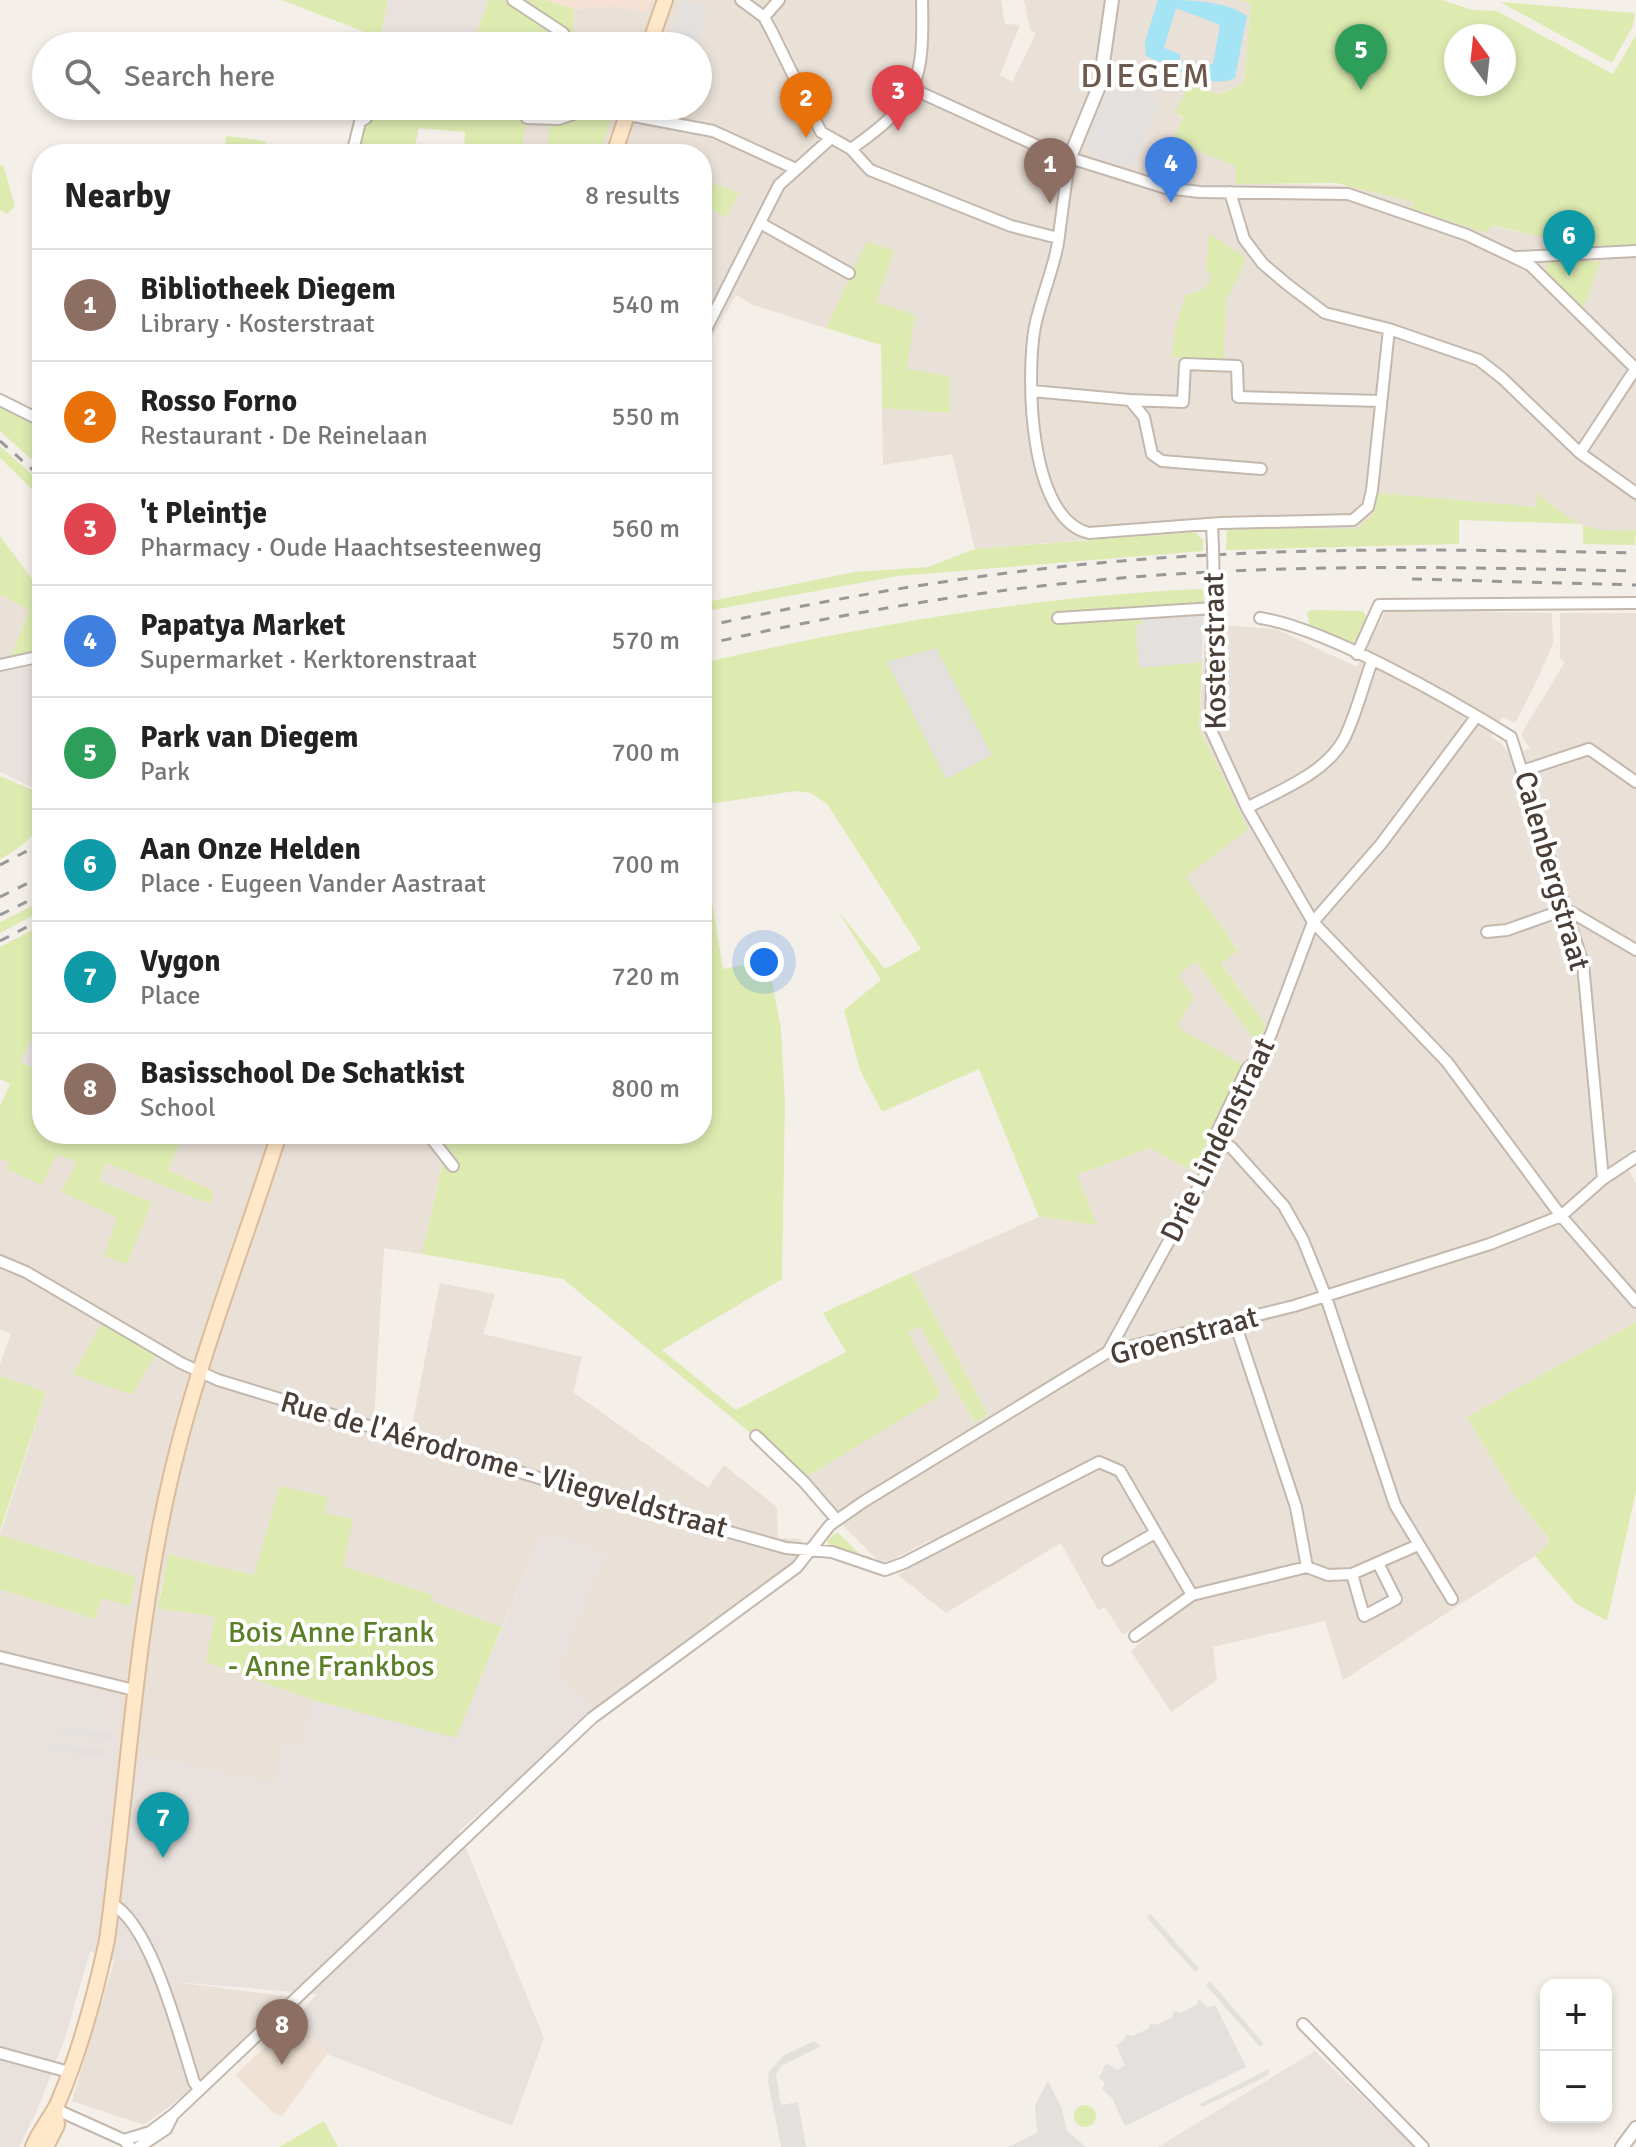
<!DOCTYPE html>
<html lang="en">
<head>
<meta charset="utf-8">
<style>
  body { margin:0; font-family:Signika,sans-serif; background:#f6f6f6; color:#222 }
  .controls { position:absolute; right:24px; bottom:24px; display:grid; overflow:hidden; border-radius:16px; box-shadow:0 4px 12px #0003 }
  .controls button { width:72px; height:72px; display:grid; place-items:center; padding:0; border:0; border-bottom:2px solid #e0e0e0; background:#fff; color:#222; font:40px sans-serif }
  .compass { position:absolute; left:1444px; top:24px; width:72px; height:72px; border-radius:50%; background:#fff; box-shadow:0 4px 12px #0003; rotate:345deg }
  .you { position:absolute; left:764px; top:962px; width:28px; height:28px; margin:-20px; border:6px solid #fff; border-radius:50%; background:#1a73e8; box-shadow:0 0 0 12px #1a73e833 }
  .badge { display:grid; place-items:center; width:52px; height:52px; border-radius:50%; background:#0f766e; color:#fff; font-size:26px; font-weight:700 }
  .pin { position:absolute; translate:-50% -66px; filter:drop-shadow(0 2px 4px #0008) }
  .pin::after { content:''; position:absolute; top:42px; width:28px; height:24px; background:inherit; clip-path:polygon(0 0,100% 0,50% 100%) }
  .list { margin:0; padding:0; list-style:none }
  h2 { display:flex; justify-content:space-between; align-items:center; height:104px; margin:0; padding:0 32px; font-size:34px }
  h2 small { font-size:26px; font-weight:400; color:#767676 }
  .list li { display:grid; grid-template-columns:52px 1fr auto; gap:24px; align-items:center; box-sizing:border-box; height:112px; padding:0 32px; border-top:2px solid #e0e0e0 }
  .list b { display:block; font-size:30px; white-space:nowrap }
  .list p { margin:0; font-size:26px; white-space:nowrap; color:#767676 }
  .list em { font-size:26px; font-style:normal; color:#767676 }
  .icon { flex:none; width:44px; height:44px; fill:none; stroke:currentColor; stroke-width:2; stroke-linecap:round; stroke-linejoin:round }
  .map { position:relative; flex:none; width:1636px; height:2147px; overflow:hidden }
  .search { position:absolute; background:#fff; box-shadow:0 4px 12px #0003; left:32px; top:32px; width:680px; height:88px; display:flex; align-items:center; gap:20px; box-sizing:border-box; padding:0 28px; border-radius:44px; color:#767676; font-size:30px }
  .panel { position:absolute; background:#fff; box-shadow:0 4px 12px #0003; left:32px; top:144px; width:680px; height:1000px; border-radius:32px }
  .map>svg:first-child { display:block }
  .residential { fill:#e9e0d7 }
  .commercial { fill:#f7e1d4 }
  .industrial { fill:#e8e1de }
  .education { fill:#efe1d3 }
  .green { fill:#ddebb1; fill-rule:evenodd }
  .parking { fill:#e4e0de }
  .water { fill:#a4e4f4; fill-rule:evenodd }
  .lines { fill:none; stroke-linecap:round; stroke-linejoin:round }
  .minor-casing { stroke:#c4b8ae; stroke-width:14 }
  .tertiary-casing { stroke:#c4b8ae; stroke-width:16 }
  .secondary-casing { stroke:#dabb9a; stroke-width:18 }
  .minor { stroke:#fff; stroke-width:10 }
  .tertiary { stroke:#fff; stroke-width:12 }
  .secondary { stroke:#ffe7ca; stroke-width:14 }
  .rail { stroke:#989898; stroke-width:3; stroke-dasharray:10 10; stroke-linecap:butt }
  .minor-bridge-casing { stroke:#c4b8ae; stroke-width:14; stroke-linecap:butt }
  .minor-bridge { stroke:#fff; stroke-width:10 }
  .labels { text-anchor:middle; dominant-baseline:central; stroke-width:8; stroke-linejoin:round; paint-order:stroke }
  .street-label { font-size:30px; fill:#4a3e37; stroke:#fff }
  .park-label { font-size:30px; fill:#5b7f27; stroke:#fff }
  .quarter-label { font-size:34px; letter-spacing:2px; fill:#6d5a4e; stroke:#fff }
</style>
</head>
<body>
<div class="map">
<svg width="1636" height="2147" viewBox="0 0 1636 2147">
  <rect width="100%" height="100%" fill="#f5efe9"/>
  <path class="residential" d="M651,0H1001L1005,24L1020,25L1000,75L1012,82L1036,33L1030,30L1024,0H1241L1251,4L1244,83L1175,113L1235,166L1236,183L1355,186L1414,202L1412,207L1537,236L1587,234L1588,246L1636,245V530L1603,533L1567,519L1538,493L1537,507L1379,493L1373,514L1357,529L1227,528L975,549L952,454L883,465L882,408L950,413L907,369L876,302L845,292L826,328L753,305L736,295L702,356V154H599L610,120L585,116L550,121L547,154H522L526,115H535V106H698V46H565L564,40L573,31L574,9L614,6L646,12Z
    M0,595L29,610L11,656L42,651V665L0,674Z
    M1386,610L1552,613L1553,644L1538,678L1515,723L1502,717L1491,737L1501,743L1510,755L1530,749L1521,734L1565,662L1560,658V613H1636V1148L1623,1160L1636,1183V1322L1467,1417L1512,1492L1550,1542L1535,1556L1343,1680L1325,1621L1213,1647L1217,1680L1171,1712L1131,1651L1147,1637L1138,1625L1123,1635L1105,1607L1098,1610L1061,1543L946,1613L898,1575L937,1553L930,1540L890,1561L880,1562L829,1512L803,1479L895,1422L908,1332L921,1326L974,1422L988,1415L911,1273L1039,1217L1096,1225L1077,1175L1149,1148L1193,1171L1177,1027V976L1195,961L1258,1045L1266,1025L1221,963L1238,949L1185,877L1247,829L1199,728L1206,615L1222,625L1276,629L1357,667Z
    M178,1134H194L215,1142L219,1134H431L445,1152L422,1254L384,1248L374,1419L411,1430L440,1283L495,1294L483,1334L582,1357L573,1392L708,1488L724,1465L777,1507L778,1538L801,1539L803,1554L596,1711L555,1675L605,1553L543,1532L502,1627L430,1601L432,1595L343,1566L324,1513L327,1497L254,1575L169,1554L160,1593L159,1609L215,1616L207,1662L313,1700L301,1746L283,1743L277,1784L117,1750L119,1697L0,1666V1589L95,1619L101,1598L135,1577L0,1535L46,1393L0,1376V1364L11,1334L0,1329V1158L11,1163L7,1169L57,1153L77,1162L117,1217L126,1264L152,1202L99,1181L106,1163L209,1203L214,1191L168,1170L183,1137Z
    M149,1960L159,1980L291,1997L186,2094L144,2125L72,2101L114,1961Z"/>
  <path class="commercial" d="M545,0H651L647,12L614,6L574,9Z"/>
  <path class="industrial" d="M388,0H488L472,46H378Z
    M366,106H460L459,116L405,114L365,109Z
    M42,665V792L0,772V674Z
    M42,1018V1071L20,1062Z
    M543,1532L605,1553L555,1675L596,1711L459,1831L544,2038L512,2126L327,2054L297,2017L317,1994L164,1981L149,1961H114L90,1951L65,2038L38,2108L19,2147H0V1666L119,1697L117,1750L277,1784L283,1742L301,1746L313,1700L456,1737Z
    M1315,2051L1415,2147H1158Z"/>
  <path class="education" d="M297,2017L327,2054L282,2116L275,2114L235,2075Z"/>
  <path class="green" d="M282,0H388L380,38Z
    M488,0H545L574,9L573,31L564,40L565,46H472Z
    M1241,0H1442L1472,10L1497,11L1613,74L1636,35V245L1587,246V234L1537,236L1492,225L1486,233L1411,208L1414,202L1336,183L1235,184V166L1173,140L1183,118L1175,113L1188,86L1220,94L1244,83L1251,4ZM1504,36V84H1456V36Z
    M1500,2L1635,13L1633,26L1612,63Z
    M460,106H535V116L526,115L522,154H464L465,132L419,128L413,154H348L358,108L458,116Z
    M584,116L611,119L599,154H547L550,121Z
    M226,136L265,141L264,154H224Z
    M3,165L15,206L7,214L0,210V166Z
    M702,179L739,193L726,217L708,208L702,221Z
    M1209,233L1246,258L1230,295H1226L1224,361L1172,357L1175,329L1186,294C1199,293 1208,289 1211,276L1206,269Z
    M867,241L894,251L876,302L915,315L907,369L950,376V413L882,408L881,345L826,328Z
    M1600,261L1583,309L1545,271L1548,262Z
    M0,403L26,419L42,423V469L0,431Z
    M0,446L42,483V499L0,458Z
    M1379,493L1536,507L1538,493C1573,524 1588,534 1636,530L1635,545L1583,544V524L1459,520V544L1226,550L1227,528L1357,529L1373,514Z
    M1195,532L1203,540V551L898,576L702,612V603L854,572L928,567L975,549Z
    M0,536L42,592V651L11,656L29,610L0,595Z
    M1203,589L1204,612L1142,616L1143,625H1136L1139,667L1202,662L1199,728L1248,829L1186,877L1238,950L1221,964L1266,1025L1258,1045L1195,961L1178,976L1194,997L1177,1027L1245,1066L1193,1171L1149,1148L1077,1175L1097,1225L1039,1217L979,1069L882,1112L860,1070L844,1010L881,980L838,911L885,969L921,949L827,804L811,793L796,791L702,805V663C868,625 1033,596 1203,589Z
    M1311,610L1363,611L1369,621L1357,642L1349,644L1309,624L1307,613Z
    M0,776L42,794C42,832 31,842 0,859Z
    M702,841L723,969L768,960L781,1029L785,1103L782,1279L662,1350L736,1410L846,1352L823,1313L911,1273L988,1415L975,1423L920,1326L908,1332L941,1395L803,1479L792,1473L748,1431L563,1279L422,1254L445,1153L431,1134H702Z
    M42,901V911L0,933V922Z
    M42,925V1018L20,1062L42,1071V1134H178L183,1136L168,1170L214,1191L210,1204L106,1163L99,1181L152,1202L127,1264L104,1256L117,1217L61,1192L77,1162L57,1154L42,1185L7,1169L10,1163L0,1158V1106L10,1084L0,1079V947Z
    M1636,1322V1492L1607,1621L1575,1603L1535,1556L1550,1541L1512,1492L1467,1417Z
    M102,1323L155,1355L132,1395L73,1374Z
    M0,1376L46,1392L0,1531Z
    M280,1486L328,1497L324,1513L353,1519L343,1566L432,1595L431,1601L502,1627L456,1738L313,1700L206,1662L215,1616L158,1609L168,1554L254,1575Z
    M837,1532L864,1558L863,1562L829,1546L827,1540Z
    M0,1535L136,1577L130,1606L101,1598L95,1619L0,1589Z
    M1074 2116a11 11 0 1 1 22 0a11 11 0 1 1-22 0Z
    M324,2121L338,2147H279Z"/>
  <path class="parking" d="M682,0L708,7L698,46H668Z
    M1125,61L1147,74L1158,107L1136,160L1125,167L1093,156L1087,143L1113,67Z
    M643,106H679L677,118L642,110Z
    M1203,614L1202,662L1139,668L1136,625L1143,624L1142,618Z
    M936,648L992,755L946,779L887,662Z
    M63,1727L112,1733L111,1739L62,1734Z
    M48,1744L103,1750L106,1757L50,1751Z
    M1151,1914L1199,1969L1195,1972L1147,1918Z
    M1210,1981L1264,2044L1260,2047L1206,1985Z
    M1199,1999L1208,2008L1215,2005L1246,2067L1125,2126L1112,2098L1102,2089L1105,2082L1099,2078L1106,2063L1118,2070L1125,2065L1116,2045L1124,2040L1126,2034L1132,2036L1148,2029L1150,2023L1156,2025L1172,2017L1174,2011L1181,2013L1196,2005Z
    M814,2041L821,2046L781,2066L776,2075L781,2105L798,2102L806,2147H781L768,2082L769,2072L783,2056Z
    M1269,2069L1268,2075L1257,2081L1202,2107L1200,2104Z
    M1048,2081L1062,2109L1067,2131L1086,2147H1008L1037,2133L1035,2105Z"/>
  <path class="water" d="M1158,0C1187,0 1225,0 1247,16L1235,78C1212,91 1169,65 1146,56L1145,42ZM1176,8L1220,25L1213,64L1180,61V54L1164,48Z"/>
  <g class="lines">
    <g class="minor-casing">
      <path id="minor" d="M513,0L563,33L571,46
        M741,0L764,17
        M779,0L764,17L771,30L821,132L851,149C919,101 924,82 922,0
        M915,90L1051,152L1166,188L1200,192L1348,194L1467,235L1530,265L1636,369
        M581,106L713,131L796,169
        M527,118L559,119L588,109
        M851,149L870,170L1011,226L1058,238
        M352,154L360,122L366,118
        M1070,157C1065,186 1062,214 1058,243C1053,271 1041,298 1035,326C1026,375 1028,519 1089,533L1221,523L1353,520L1368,507L1372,490L1389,329
        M1230,192L1244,239L1263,264L1288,285L1325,313L1389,329L1479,360L1502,378L1580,453L1636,493
        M762,224L849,273
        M1517,257L1636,251
        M702,337L779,185L829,140
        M1032,391L1130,400L1144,417L1152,454L1162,461L1261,469
        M0,400L42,421
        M1130,400L1183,402L1185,364L1237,366L1238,397L1381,401
        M1580,453L1636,368
        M1212,524L1213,548
        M1214,589L1211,730L1247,808L1313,922L1447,1062L1561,1216L1636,1302
        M39,598L42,603
        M1058,618L1214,608
        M1260,618C1326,628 1452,700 1511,737L1583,964L1603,1179
        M1357,654L1379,605L1636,603
        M0,665L42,656
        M1522,771L1589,749L1636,782
        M1247,808C1280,790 1325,774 1344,739C1356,715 1363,686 1372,661
        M1487,932L1507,930L1566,909L1636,950
        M428,1134L453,1166
        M1221,1146L1231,1147L1284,1206L1303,1240L1326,1297L1395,1505L1452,1599
        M0,1261L26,1272L181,1363L218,1380L562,1485L786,1548L832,1552L885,1570L904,1563L1099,1462L1120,1471L1192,1595L1307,1567L1328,1575L1352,1574L1418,1545
        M1235,1323L1296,1507L1307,1567
        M1108,1352L1221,1146L1216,1134L1247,1069L1260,1057L1271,1034L1313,922L1381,844L1476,717
        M756,1436L804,1482L837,1520
        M1108,1560L1155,1533
        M1352,1574L1364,1616L1396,1599L1378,1563
        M1135,1636L1192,1595
        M0,1657L134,1690
        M112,1904C152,1925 180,2039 194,2082L199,2089
        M1303,2024L1423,2147
        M0,2053L69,2072
        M55,2109L124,2140L130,2147
        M124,2140L150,2132L174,2114L592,1718L797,1567L830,1525L863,1502L1108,1352L1294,1306L1490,1244L1561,1216L1603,1179L1636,1157
        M139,2147L166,2129L172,2117"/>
    </g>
    <g class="tertiary-casing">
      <path id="tertiary" d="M1070,157L1100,84L1112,0
        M1622,2147L1636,2128"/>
    </g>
    <g class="secondary-casing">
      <path id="secondary" d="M649,46L665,0
        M614,154L630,106
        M33,2147C39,2131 50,2119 57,2105C80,2052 95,1996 107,1940C128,1785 135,1629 171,1476C198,1360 243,1248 279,1134
        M46,2147L57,2125L55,2109"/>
    </g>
    <use href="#minor" class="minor"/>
    <use href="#tertiary" class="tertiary"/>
    <use href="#secondary" class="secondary"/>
    <path class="rail" d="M0,441L42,478
      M1412,579L1636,585
      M702,627C864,591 1028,565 1193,556C1341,547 1488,550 1636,553
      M702,645C864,608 1028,582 1193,573C1341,564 1488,568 1636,571
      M0,865L42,843
      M0,897L42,876
      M0,915L42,894
      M0,941L42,919"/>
    <g class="minor-bridge-casing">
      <path id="minor-bridge" d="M1213,548L1214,589"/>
    </g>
    <use href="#minor-bridge" class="minor-bridge"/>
  </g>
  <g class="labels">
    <g class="street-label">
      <text transform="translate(1215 651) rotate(-91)">Kosterstraat</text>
      <text transform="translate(1552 871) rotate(74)">Calenbergstraat</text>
      <text transform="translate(1218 1140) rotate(-64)">Drie Lindenstraat</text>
      <text transform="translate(1184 1336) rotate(-15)">Groenstraat</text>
      <text transform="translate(504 1465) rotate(16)">Rue de l'Aérodrome - Vliegveldstraat</text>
    </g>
    <g class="park-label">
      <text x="331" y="1632">Bois Anne Frank<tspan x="331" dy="34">- Anne Frankbos</tspan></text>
    </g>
    <g class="quarter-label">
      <text x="1146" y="76">DIEGEM</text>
    </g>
  </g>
</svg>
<div class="controls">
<button>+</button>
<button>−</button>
</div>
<svg class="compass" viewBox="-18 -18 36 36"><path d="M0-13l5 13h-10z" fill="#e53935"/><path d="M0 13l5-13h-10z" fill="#767676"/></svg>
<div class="you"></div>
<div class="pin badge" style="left:1050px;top:204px;background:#8d6e63">1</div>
<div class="pin badge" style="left:806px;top:138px;background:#e8710a">2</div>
<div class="pin badge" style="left:898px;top:131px;background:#e0444e">3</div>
<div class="pin badge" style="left:1171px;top:203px;background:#3f7fe0">4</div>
<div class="pin badge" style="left:1361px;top:90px;background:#2e9e5b">5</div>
<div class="pin badge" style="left:1569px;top:276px;background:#0f9aa8">6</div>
<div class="pin badge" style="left:163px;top:1858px;background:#0f9aa8">7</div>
<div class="pin badge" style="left:282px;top:2065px;background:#8d6e63">8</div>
<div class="search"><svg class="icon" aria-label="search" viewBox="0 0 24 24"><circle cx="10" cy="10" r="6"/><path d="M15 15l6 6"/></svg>Search here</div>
<section class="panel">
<h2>Nearby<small>8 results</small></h2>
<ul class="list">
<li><span class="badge" style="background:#8d6e63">1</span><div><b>Bibliotheek Diegem</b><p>Library · Kosterstraat</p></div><em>540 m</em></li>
<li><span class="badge" style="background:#e8710a">2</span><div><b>Rosso Forno</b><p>Restaurant · De Reinelaan</p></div><em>550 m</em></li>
<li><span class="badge" style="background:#e0444e">3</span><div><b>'t Pleintje</b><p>Pharmacy · Oude Haachtsesteenweg</p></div><em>560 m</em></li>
<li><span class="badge" style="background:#3f7fe0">4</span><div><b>Papatya Market</b><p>Supermarket · Kerktorenstraat</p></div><em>570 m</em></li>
<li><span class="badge" style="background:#2e9e5b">5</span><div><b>Park van Diegem</b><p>Park</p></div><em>700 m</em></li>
<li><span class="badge" style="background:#0f9aa8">6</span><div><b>Aan Onze Helden</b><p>Place · Eugeen Vander Aastraat</p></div><em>700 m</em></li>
<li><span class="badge" style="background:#0f9aa8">7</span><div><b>Vygon</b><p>Place</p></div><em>720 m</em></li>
<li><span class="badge" style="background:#8d6e63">8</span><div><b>Basisschool De Schatkist</b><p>School</p></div><em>800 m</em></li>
</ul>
</section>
</div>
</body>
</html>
